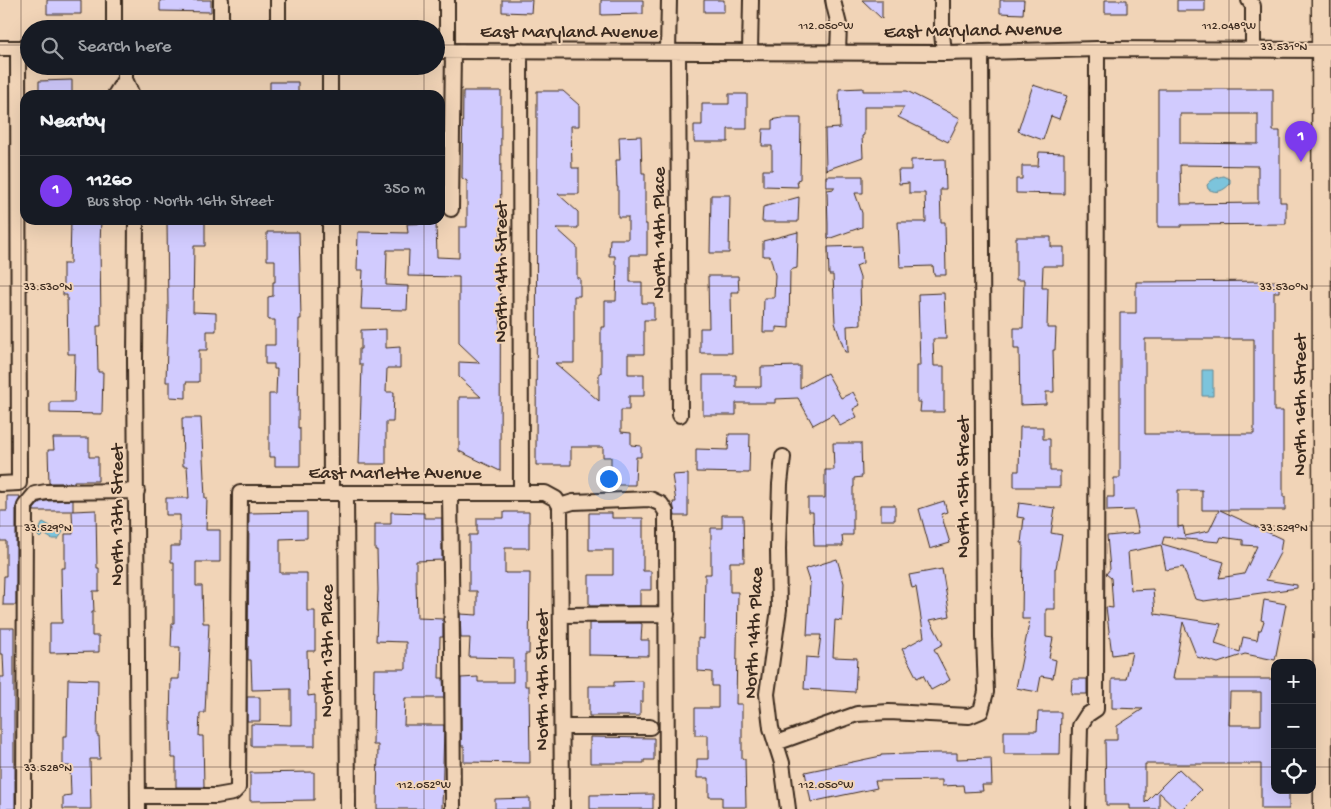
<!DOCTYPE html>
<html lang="en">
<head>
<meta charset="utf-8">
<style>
  body { margin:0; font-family:"Gochi Hand",sans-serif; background:#20242c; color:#f1f3f6 }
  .controls { position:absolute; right:15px; bottom:15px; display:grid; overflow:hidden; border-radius:10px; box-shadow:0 5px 20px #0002 }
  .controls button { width:45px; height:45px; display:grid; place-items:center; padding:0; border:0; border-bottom:1px solid #363941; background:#171b24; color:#f1f3f6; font:25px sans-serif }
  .you { position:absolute; left:608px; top:478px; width:18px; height:18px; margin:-12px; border:4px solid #fff; border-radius:50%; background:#1a73e8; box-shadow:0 0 0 8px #1a73e833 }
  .badge { display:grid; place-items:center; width:32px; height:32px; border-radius:50%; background:#7c3aed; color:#fff; font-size:16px; font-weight:700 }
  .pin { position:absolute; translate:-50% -41px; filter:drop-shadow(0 1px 2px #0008) }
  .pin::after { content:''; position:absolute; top:26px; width:18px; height:15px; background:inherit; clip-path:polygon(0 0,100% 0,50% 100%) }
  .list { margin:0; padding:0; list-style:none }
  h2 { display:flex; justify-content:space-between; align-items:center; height:65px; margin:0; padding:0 20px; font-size:21px }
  h2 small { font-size:16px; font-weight:400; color:#9ea1a6 }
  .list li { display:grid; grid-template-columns:32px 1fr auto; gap:15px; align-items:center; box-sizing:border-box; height:70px; padding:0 20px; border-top:1px solid #363941 }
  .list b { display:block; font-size:19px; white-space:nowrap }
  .list p { margin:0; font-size:16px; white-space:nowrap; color:#9ea1a6 }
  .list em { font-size:16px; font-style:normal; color:#9ea1a6 }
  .icon { flex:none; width:28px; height:28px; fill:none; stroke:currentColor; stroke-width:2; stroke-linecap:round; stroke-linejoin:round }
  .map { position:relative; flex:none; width:1331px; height:809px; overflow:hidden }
  .search { position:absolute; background:#171b24; box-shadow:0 5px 20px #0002; left:20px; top:20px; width:425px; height:55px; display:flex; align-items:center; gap:12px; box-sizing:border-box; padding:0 18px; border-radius:28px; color:#9ea1a6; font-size:19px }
  .panel { position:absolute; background:#171b24; box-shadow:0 5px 20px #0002; left:20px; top:90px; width:425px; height:135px; border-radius:15px }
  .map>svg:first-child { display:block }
  .water { fill:#7cc4dc; stroke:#628690 }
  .building { fill:#d1cbfe; stroke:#3b2a1e; fill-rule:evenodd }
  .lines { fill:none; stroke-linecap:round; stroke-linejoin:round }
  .minor-casing { stroke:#3b2a1e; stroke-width:18 }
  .major-casing { stroke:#3b2a1e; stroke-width:21 }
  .minor { stroke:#f1d4b7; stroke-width:14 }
  .major { stroke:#f1d4b7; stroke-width:18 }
  .ticks { fill:none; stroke:#3b2a1e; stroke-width:1; stroke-opacity:0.45 }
  .labels { text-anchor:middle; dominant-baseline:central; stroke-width:4; stroke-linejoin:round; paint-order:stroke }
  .street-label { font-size:19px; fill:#3b2a1e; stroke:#f1d4b7 }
  .ticks-label { font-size:12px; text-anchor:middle; fill:#3b2a1e; stroke:#f1d4b7; stroke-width:4; stroke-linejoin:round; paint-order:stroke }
</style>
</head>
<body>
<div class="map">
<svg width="1331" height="809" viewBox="0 0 1331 809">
  <rect width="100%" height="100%" fill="#f1d4b7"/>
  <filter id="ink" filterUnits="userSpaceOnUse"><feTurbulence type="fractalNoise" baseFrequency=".02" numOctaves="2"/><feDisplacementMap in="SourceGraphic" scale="10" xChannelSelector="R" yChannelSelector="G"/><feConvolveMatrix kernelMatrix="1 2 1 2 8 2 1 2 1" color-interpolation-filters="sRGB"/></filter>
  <g filter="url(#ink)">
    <path class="water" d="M1224,176L1230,179V184C1223,191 1217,194 1208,189L1207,185C1212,179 1217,177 1224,176Z
      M1202,370H1213V396H1202Z
      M43,522L52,527L58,526L63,532L58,539H52L44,534L40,538L38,536V534L41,532L39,530Z"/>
    <path class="building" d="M47,0H81V14H47Z
      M160,0H211V12L160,11Z
      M502,0H532L531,13L502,12Z
      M601,0H643V14L601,15Z
      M704,0H724V12H704Z
      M862,0H882V19Z
      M1000,0H1024L1023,14L1000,13Z
      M1105,0H1127V13H1105Z
      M1177,0H1205V11H1177Z
      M72,80V95H39V81Z
      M270,82H298V95H270Z
      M1033,85L1067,96L1059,119L1051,116L1043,140L1018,131Z
      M863,88V91H907L960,118L948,142L898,117L904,107H864V135L862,136L863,157L826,170L825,129L840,128L839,89Z
      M1158,89H1273V131H1280V202H1286V224L1181,225V227H1158ZM1180,114H1258V144L1180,143ZM1180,165L1258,166V203L1181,204Z
      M463,91H501L500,471L459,451V397H481L459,377V362L480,363L459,343V277L408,276L409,250H387L386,285L408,286L407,310L361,309L363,270H357L358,232L408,233L407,224L436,223L437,257L459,258V227H467V181L462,178Z
      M537,91H563L579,105V126H571L572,168H579V194H558L578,212V228H556L577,247V278H580V296H574V363H555L599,401V373H601V327H605V301H616L617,265H615V256H609L610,239H628V217H618V187H617L616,160H620L619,137L641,136L642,173H645V224H647V255H630V282H642V303H654V320H644V354H628V374H644V396H629V410H621V432L631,433V445L641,446V457H636L635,485H611V457H603V447H571V465H536Z
      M729,94H747V129H728V142H694V125H702V104H729Z
      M782,118H801L800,179L797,180L798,187L763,186V170H772V146H762L763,129H772V120Z
      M1039,152L1064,153V194L1016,193V179H1022V166H1038Z
      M945,159L946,189H940L941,222H945L946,275H934L933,266L900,267L898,222H926L925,193H909V183L899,184L898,170H911V160Z
      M826,176H863V193H855L862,213V227L828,239V224L827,190L834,189V187H826Z
      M711,195H730L729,253H710Z
      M799,197L798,222H762L763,207Z
      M71,220H101L100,244L101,326H97L98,372H103L102,414L50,413V402H74L75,354H68L67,295H63V264H70Z
      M167,220H205V246H194L193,312L216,313V331H207V350H199V382H186V398L170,397V382H166L168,309Z
      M267,232H299L301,319H299L298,428H300V466H275V457H269V394H276L277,369H274V364H265V345H275V320H268V297L273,296V282H275V260H267Z
      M798,232L797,268L790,270L789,328L776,327V332H763L764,298H774L775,275L770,256H763V241Z
      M1016,237H1051V247H1064V266H1043L1042,288H1048L1047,328H1056L1055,350H1053L1054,392H1046V404L1020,405L1019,349H1014V328H1023L1024,280H1016Z
      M862,246L863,263L856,266L860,278L861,325L847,326L848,352H845L835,323L833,275H829L828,247Z
      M708,276H738L739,292H731L732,353H700V328H709Z
      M1279,281V292H1274V411H1283V497H1285V510H1220L1282,539L1280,553L1266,580L1297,585V588L1204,601L1195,599L1183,567L1166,570L1161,545L1128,552L1131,590L1153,589L1155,614L1221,624L1215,644L1240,652L1243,637L1257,640L1259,630H1261L1264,621L1261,620L1264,600L1286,604L1275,660L1245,654L1218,663L1197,657L1183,622L1173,679H1275V790H1289V809H1261V764H1145V803L1179,769L1201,790L1182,809H1177L1159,792V809H1130V805H1106L1105,740H1117V726L1143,709L1112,708V679H1126L1132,652L1112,655L1106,607L1113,608L1111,578L1106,574L1110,569L1107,536L1139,533L1134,510L1107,511V497H1114V478H1120V313H1136V282ZM1145,339H1254V434H1145ZM1178,490H1202V510H1219L1209,531L1185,536L1183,526L1178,527ZM1164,537L1219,542L1221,537L1243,540V545L1257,546L1244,574L1219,578L1224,562L1162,544ZM1230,692H1261V725H1229Z
      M944,293L946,339H933L934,366H944V412H920L921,402H917V366H920L918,294Z
      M386,329V348L400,347V368H387L386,392H394L393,422H386V464H359L362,364H359V349H361V330Z
      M800,366V388L827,373L841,398L853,392L860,405L853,409L857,417L840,426L833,414L813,425L798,398L775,399V403H736V415H703V375H736V387H761V367Z
      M182,418H201L205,498H207L206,530H220V562H196V586H202L203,623H209L205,713H200L199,736H203L204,787H176V758H172L171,722H170L171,679H179L180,647H171L172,623H174V562H171V546H180V515H166V498H189L187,466H183Z
      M1020,427H1043V439H1050V471H1060V487H1014V471H1019Z
      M729,434H750L749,473L696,472V449L728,450Z
      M53,438H89V457H98V481H74V483H49L48,450H54Z
      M833,443H861L862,477L854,478V487H853V535H842L843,546H814L813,512H808V498H825V470H834Z
      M688,474V516H675L673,502H676L672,475Z
      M7,496H20V498L16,506V605H3L4,576H6V541H0V511H7Z
      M73,500V511L96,510L97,568H99V591H93L94,612H92V636H99V652L50,653V623H62L61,568H65V534H73L72,511H34V509L40,502L47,501Z
      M944,501L947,512L941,514L950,543L930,549L919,509Z
      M1019,503L1055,508L1051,533L1062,535L1056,568H1055V609H1046V637L1053,638L1049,658L1056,660L1053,678L1041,676L1038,692L1016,688L1030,619H1022L1023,543H1021L1024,518L1017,517Z
      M881,505H895V520H881Z
      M307,512V538L280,539V573H307V611H315V651H307L308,696L315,695V746H251V724L291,725V689L252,690L251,660H248L249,513Z
      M391,512L424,513V518H442V560L416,561V580L417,618L443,619V637H440L439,678H443L444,698H405L404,725H444L442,809H377L378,745H373L374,669H406V642L376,641L378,590L377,550H375V524H391Z
      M504,512H529V548H505V573H530L529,654H525V686H529L530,763L464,762V746H461V678L478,677V682H513V658L469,657L470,638H461L460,614L477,615V591H469V535H477V518H504Z
      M589,513H612V518H643V571H651V590H640V606H589V575H613V550H589Z
      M722,515H743L744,562H730V592H738L736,704H742V759H745L746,807H722V797H709V778H697V759H708V735H695V708H718V686H712V672L698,671V638L704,639L705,574H711V528H722Z
      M837,559L844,583L842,621L835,620L833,657L857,658L855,692L804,689L806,657L818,658L821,635H807L810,584L805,569Z
      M942,569L950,616L930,620L943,644L934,649L950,680L931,690L923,675L917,678L902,649L924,637L916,587L912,588L909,575Z
      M589,623H640L642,624L641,640H649V656L589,655Z
      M0,628H14V767H15V809H0V677H4L3,654H0Z
      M68,679L98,680L97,736H99L100,759H90L91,809H63V796L71,795L70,766H63V736H67Z
      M1072,679H1087V694H1071Z
      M643,681V702H640V716H589V686H614V682Z
      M247,697H260V721H247Z
      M1038,712H1061L1060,754H1004V731H1037Z
      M590,737L654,738V760H644V763H590Z
      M934,753H957V759L991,758L992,785H982L983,791L964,792L963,785L942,786V780L875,781L877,788L811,802L805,772L881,756V755Z
      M314,772V800L250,801V773Z
      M653,794V809H590V795Z
      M530,798V809H495V799Z"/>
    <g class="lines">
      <g class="minor-casing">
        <path id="minor" d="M114,0V29
          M221,0V29
          M278,0V29
          M833,0L835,9L839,25L838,52
          M942,0V33L944,53
          M1249,0L1253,6V50
          M0,48H29
          M520,50L521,493
          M436,51L944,53L1097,49L1331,50
          M447,51V0
          M668,52L669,0
          M678,52L680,415
          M750,52L751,0
          M125,66V79L132,95
          M115,95L125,79
          M330,95V66
          M451,209L453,51
          M136,220L135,361L138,809
          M330,220L331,493
          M783,457L780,484L778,549L779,609L767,694L771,728L782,763L788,809
          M0,484L19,483L18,48
          M346,493L348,809
          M450,493L452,646L453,809
          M560,506L573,502L650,499L661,504L666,512L667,809
          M561,615L667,614
          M562,727H650
          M776,743L857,714L889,712L969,716L981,711L986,692L984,637L981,52
          M138,796H216L233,793L238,788L240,493H545L556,499L560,506L562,809
          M24,809L25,506L35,494L46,492L137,491
          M1078,809L1080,726L1087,715L1096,709L1097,49"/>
      </g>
      <g class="major-casing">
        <path id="major" d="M1321,0L1323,809"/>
      </g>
      <use href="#minor" class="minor"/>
      <use href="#major" class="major"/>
    </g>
  </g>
  <path class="ticks" d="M21,0V809M424,0V29M826,0V809M1229,0V809M0,45H29M436,45H1331M424,66V95M424,220V809M0,286H1331M0,526H1331M0,767H1275M1312,767H1331"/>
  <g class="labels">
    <g class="street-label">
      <text transform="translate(973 32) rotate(-1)">East Maryland Avenue</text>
      <text x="569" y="33">East Maryland Avenue</text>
      <text transform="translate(660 233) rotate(-90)">North 14th Place</text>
      <text transform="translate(502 272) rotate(-90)">North 14th Street</text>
      <text transform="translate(1301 405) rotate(-90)">North 16th Street</text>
      <text x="395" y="474">East Marlette Avenue</text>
      <text transform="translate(964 487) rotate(-90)">North 15th Street</text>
      <text transform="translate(118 515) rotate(-90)">North 13th Street</text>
      <text transform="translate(755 633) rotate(-87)">North 14th Place</text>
      <text transform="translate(328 651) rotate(-90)">North 13th Place</text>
      <text transform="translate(543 680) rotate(-90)">North 14th Street</text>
    </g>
  </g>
  <g class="ticks-label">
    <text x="826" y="29">112.050°W</text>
    <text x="1229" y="29">112.048°W</text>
    <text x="1284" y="50">33.531°N</text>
    <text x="48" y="290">33.530°N</text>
    <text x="1284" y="290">33.530°N</text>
    <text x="48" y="531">33.529°N</text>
    <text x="1284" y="531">33.529°N</text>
    <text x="48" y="771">33.528°N</text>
    <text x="424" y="788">112.052°W</text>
    <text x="826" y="788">112.050°W</text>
  </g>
</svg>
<div class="controls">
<button>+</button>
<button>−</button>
<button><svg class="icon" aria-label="locate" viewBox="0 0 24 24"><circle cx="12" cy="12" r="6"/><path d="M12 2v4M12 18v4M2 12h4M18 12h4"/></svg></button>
</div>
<div class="you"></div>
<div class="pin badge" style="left:1301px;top:162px">1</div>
<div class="search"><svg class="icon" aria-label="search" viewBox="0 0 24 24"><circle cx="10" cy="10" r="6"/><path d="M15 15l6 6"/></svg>Search here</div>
<section class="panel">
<h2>Nearby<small></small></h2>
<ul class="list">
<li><span class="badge">1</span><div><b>11260</b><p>Bus stop · North 16th Street</p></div><em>350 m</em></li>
</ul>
</section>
</div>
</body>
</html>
